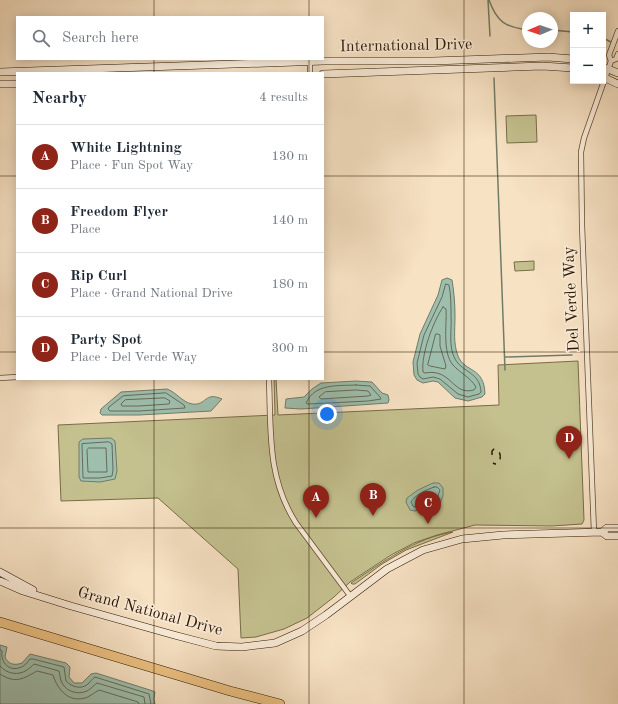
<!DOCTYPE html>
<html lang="en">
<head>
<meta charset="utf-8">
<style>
  body { margin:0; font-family:"Old Standard TT",serif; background:#f6f6f7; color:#1f2937 }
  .controls { position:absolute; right:12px; top:12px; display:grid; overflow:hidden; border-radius:0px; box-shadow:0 2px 10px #0003 }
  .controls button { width:36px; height:36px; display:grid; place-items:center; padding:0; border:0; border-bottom:1px solid #e0e1e3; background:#fff; color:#1f2937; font:20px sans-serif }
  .compass { position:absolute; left:522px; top:12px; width:36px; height:36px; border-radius:50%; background:#fff; box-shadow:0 2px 10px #0003; rotate:268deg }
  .you { position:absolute; left:327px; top:414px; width:14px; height:14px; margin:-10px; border:3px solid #fff; border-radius:50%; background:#1a73e8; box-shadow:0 0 0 6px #1a73e833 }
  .badge { display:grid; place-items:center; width:26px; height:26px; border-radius:50%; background:#8f2418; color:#fff; font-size:13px; font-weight:700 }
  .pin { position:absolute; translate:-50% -33px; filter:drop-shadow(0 1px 2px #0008) }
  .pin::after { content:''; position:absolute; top:21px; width:14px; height:12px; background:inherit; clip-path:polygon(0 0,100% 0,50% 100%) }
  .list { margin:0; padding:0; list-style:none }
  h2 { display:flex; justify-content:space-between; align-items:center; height:52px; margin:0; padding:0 16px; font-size:17px }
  h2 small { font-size:13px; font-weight:400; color:#747a83 }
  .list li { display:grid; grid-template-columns:26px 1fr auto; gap:12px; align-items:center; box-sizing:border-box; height:64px; padding:0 16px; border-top:1px solid #e0e1e3 }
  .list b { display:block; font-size:15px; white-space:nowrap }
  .list p { margin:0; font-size:13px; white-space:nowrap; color:#747a83 }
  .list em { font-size:13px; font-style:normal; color:#747a83 }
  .icon { flex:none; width:22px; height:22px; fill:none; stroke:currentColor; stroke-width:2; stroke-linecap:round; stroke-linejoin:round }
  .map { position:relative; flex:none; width:618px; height:704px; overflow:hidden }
  .search { position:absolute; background:#fff; box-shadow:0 2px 10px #0003; left:16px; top:16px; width:308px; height:44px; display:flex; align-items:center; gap:10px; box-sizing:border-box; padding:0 14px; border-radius:0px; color:#747a83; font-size:15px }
  .panel { position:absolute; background:#fff; box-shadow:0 2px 10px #0003; left:16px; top:72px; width:308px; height:308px; border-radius:0px }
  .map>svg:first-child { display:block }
  .green { fill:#c4c18f; stroke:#786c48 }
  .water { fill:#9ebfae; stroke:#717c68 }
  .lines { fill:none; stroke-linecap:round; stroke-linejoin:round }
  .shore { stroke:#666b57; stroke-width:1 }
  .stream { stroke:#717c68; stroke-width:1.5 }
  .street-casing { stroke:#604a31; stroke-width:6 }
  .secondary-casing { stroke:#2d1700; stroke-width:8 }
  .highway-casing { stroke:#2d1700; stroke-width:10 }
  .street { stroke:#faecd9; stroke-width:4.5 }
  .secondary { stroke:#faecd9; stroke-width:7 }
  .highway { stroke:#ecc182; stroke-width:9 }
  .rail { stroke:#2d1700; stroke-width:1.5; stroke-dasharray:7 7; stroke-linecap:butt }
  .grid { fill:none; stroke:#2d1700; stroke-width:1; stroke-opacity:0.55 }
  .labels { text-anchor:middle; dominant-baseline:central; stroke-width:3.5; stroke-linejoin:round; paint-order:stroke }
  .street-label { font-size:16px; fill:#2d1700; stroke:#faecd9 }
</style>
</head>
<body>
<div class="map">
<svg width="618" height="704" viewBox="0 0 618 704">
  <rect width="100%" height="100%" fill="#f7e2c4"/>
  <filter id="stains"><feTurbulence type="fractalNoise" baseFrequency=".005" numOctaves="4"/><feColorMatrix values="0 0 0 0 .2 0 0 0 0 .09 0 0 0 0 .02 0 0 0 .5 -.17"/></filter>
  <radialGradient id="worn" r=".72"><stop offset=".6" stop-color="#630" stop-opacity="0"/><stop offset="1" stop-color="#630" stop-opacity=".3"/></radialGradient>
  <path class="green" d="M536,115L537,142L507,143L506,116Z
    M534,261V270L515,271L514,262Z
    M578,361L584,520L582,524L552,526L475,525L437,535L414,543L391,555L350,582L334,597L307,618L284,629L256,637L241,638L238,569L158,498L61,501L58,425L275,415L274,379H276L278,415L499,405L498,365Z
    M453,532L406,550L382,564L355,584H352L351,583C383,562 415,538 453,532Z"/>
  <path class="water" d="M447,278L452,280C454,292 455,304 455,316C455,330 453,343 458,356C465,373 484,366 485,394L482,397L468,401L455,398L438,382L433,381L423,383L417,380L414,375L413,362L420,334L438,295L442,280Z
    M356,381L372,382L382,393L388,395L389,400L388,403L301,409L285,408L286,399L304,397L312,389L321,383Z
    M167,389C176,392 182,402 192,404C207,406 204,391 222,399L211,411L139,415H102L100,413L101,409L121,392Z
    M111,438L115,441L117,471L115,479L100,482L81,481L79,477V442L83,439Z
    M433,483H439L443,488V496L440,503L415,511L410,510L406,502L407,498L418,490Z
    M0,645L7,647L5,657C8,664 14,666 22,663L30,654L66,663L70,667L69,677L74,683H82L91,674L96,673L153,691L155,692L154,699L155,704H0Z"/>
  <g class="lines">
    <path class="shore" d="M446,284L449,285C451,295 451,306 451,316C452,330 448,346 455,359C463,373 480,372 481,392L479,394L468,397L458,394L440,379L433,377L423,379L420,377L418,374L417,363L424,335L442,297Z
      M443,307L446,309C447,325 442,352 453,365C460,373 470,377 476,387L474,390C452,396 452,368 425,373L423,372C421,354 433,322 443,307Z
      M436,334H438L440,335V346L446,366L445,369L430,366L428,365Z
      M356,385L370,386L380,397L381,399L368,401L308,404L306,403C315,383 338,386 356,385Z
      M356,390L368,391L371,395L368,396L321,399L319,397L325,392Z
      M166,393L184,405L185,408L139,411H110L108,409L109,407L123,396Z
      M165,398L170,401L169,404L139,406H122L121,404L125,400Z
      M109,442L112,444L113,470L112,476L100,478H83L82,444Z
      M89,448H106L107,472H88L87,450Z
      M434,487H437L440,490L437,499L415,507L413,506L411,502C415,495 426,490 434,487Z
      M0,649L2,651C0,670 20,675 30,659H33L64,667L66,681C72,687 81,690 88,684C91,681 92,679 95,677L149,694L151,704
      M0,666C7,674 18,676 27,670C30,668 32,666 34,664L59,671C60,675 60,679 62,683C67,692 78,695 87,691C91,689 94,685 97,683L144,697L145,704
      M0,674C15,684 23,679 37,671L53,675C58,691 70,704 88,697C92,695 95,692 99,690L138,702L139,704"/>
    <path class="stream" d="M488,0L490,36
      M489,0C497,22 505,27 528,30
      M552,30L573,32
      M603,38L611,42
      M494,78L505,370
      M505,357L572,355"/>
    <g class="street-casing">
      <path id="street" d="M611,61L609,55L618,31
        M611,61L616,59L618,54
        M310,62V73
        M0,378L17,377
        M269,379C271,431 267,478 296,523L351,597
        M594,532L582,225L581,152L584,138L611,61"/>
    </g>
    <g class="secondary-casing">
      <path id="secondary" d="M603,67L618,73
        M0,72L324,61H433L548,57L573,59
        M323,74L542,66L573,68
        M603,77L618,84
        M0,84H17
        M602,532L607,536H618
        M0,572L33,590
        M0,581L23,591L71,606L174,635L216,646L242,647L275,643L302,631L326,615L387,569L423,550L462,539L503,535L602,532L607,528H618"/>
    </g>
    <g class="highway-casing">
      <path id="highway" d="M0,622L230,691L280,704"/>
    </g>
    <use href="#street" class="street"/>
    <use href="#secondary" class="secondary"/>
    <use href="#highway" class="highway"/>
    <path class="rail" d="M492,455V451L494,449H497C501,453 501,458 499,463L495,464L493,463"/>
  </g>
  <path class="grid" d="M154,0V17M309,0V17M464,0V704M154,59V73M309,59V73M0,176H17M323,176H618M0,352H17M323,352H618M154,379V704M309,379V704M0,528H618"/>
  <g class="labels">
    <g class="street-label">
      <text transform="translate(406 46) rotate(-1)">International Drive</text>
      <text transform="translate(572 299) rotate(-93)">Del Verde Way</text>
      <text transform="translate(150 612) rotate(15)">Grand National Drive</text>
    </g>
  </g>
  <rect width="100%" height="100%" filter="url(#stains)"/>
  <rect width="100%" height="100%" fill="url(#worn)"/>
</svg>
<div class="controls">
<button>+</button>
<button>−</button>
</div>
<svg class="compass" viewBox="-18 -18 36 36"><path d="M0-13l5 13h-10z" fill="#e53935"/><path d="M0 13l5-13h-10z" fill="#747a83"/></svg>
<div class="you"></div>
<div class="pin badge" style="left:316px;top:518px">A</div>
<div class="pin badge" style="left:373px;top:516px">B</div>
<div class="pin badge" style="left:428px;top:524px">C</div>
<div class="pin badge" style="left:569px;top:459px">D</div>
<div class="search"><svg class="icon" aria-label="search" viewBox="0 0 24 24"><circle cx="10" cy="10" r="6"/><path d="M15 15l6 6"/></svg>Search here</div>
<section class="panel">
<h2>Nearby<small>4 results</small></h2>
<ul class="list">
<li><span class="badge">A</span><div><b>White Lightning</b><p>Place · Fun Spot Way</p></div><em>130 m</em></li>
<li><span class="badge">B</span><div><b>Freedom Flyer</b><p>Place</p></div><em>140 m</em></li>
<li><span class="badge">C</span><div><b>Rip Curl</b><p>Place · Grand National Drive</p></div><em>180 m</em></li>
<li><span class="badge">D</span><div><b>Party Spot</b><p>Place · Del Verde Way</p></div><em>300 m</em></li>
</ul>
</section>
</div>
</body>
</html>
